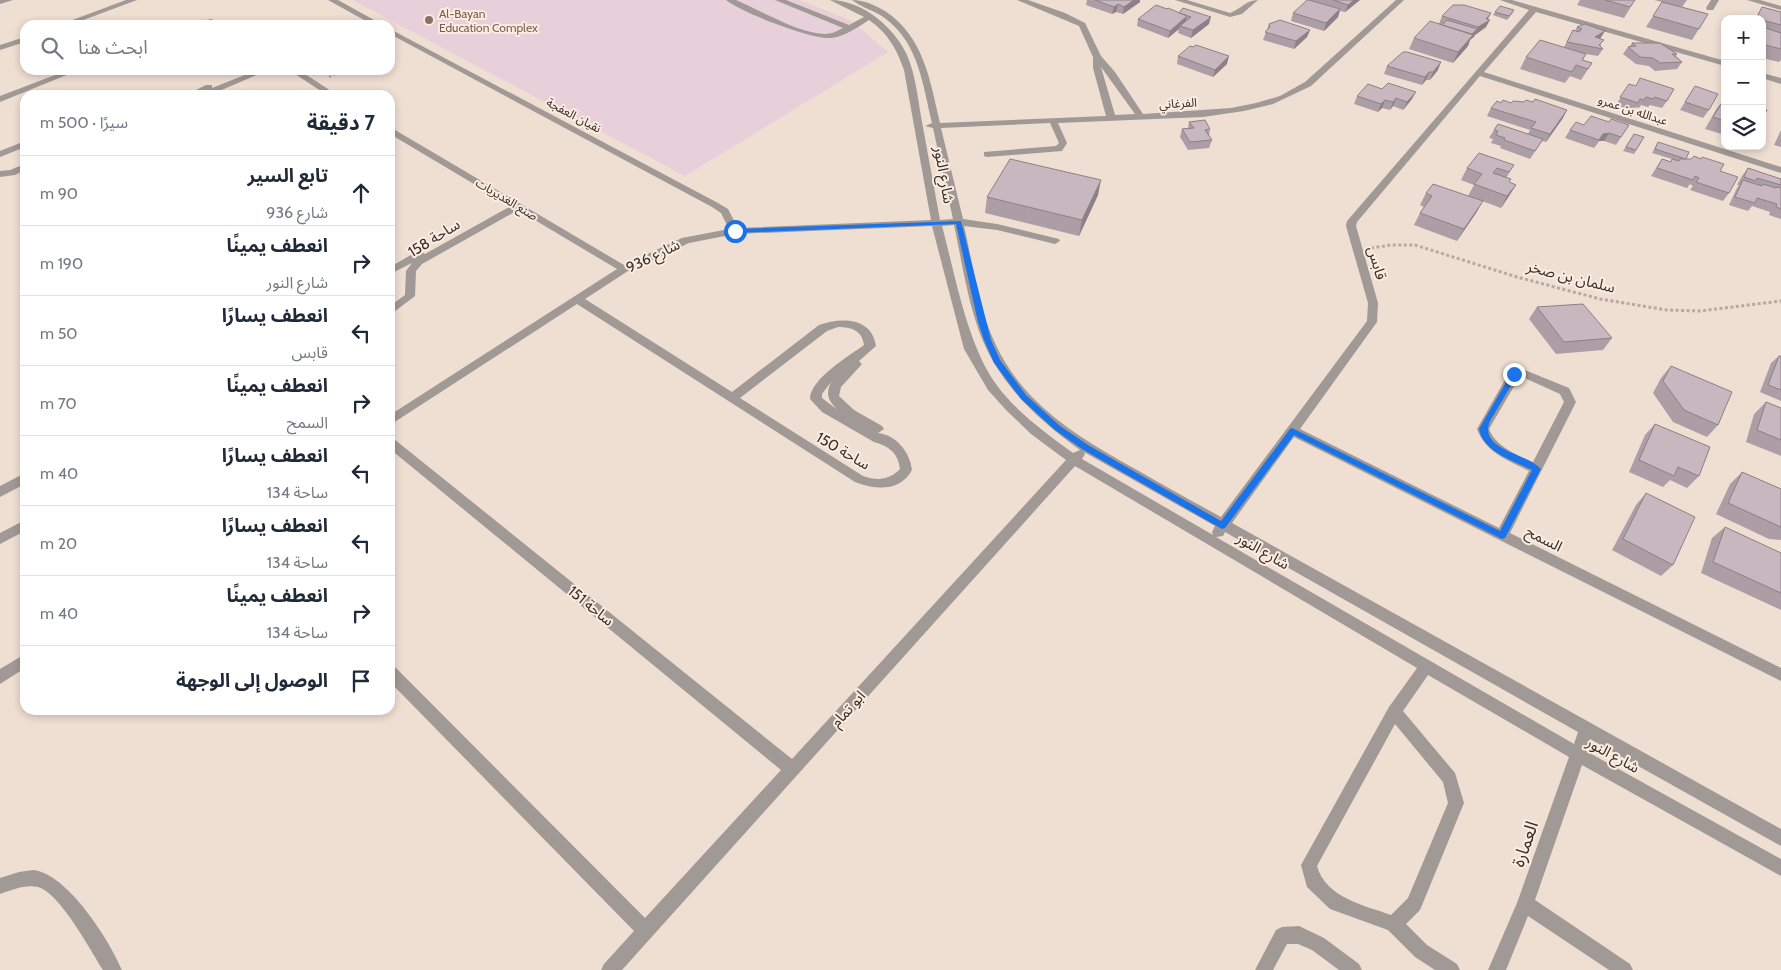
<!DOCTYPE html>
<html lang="ar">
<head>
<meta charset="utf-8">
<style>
  body { margin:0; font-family:Cabin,"Noto Sans Arabic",sans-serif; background:#f2f2f3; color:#1f2937; direction:rtl }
  .controls { position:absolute; right:15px; top:15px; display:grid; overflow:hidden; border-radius:10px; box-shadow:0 2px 8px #0003 }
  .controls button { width:45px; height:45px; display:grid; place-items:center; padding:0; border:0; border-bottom:1px solid #e0e1e3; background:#fff; color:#1f2937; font:25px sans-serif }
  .stop { position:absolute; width:15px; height:15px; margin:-11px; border:4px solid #1a73e8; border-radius:50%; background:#fff }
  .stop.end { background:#1a73e8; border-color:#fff; box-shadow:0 1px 5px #0008 }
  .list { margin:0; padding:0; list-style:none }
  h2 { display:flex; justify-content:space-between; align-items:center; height:65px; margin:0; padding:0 20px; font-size:21px }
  h2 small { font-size:16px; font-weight:400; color:#747a83 }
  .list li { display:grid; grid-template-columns:32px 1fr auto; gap:15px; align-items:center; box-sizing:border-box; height:70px; padding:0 20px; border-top:1px solid #e0e1e3 }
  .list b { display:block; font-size:19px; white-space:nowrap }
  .list p { margin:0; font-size:16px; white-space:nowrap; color:#747a83 }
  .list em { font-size:16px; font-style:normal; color:#747a83 }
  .icon { flex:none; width:28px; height:28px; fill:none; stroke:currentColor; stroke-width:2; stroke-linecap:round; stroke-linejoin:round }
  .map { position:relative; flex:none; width:1781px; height:970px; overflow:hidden; direction:ltr }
  .search { position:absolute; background:#fff; box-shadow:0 2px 8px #0003; left:20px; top:20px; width:375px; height:55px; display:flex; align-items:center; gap:12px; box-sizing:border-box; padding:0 18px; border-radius:15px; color:#747a83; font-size:19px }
  .panel { position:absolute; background:#fff; box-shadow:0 2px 8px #0003; left:20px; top:90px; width:375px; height:625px; border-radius:15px; direction:rtl }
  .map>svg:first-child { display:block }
  .education { fill:#e8d0db }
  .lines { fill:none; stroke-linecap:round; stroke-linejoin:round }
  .path-far1 { stroke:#b7a99f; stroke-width:2; stroke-dasharray:2.5 2; stroke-linecap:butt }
  .path { stroke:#b7a99f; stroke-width:3; stroke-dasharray:3 2.5; stroke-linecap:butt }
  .minor { fill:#a19995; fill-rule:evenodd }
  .wall { fill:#ad9da5 }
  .shaded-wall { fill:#8d8086 }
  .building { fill:#c9b7c0; stroke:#8d8086 }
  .route { fill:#1a73e8 }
  .education-dot { fill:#8d6e63; stroke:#fcebdf; stroke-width:2 }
  .labels { text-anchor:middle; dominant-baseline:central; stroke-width:4; stroke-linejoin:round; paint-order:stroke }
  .far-education-label { font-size:12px; fill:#785e54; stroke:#fcebdf; text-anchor:start }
  .far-street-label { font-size:12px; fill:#36302b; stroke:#fcebdf }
  .street-label { font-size:15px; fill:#36302b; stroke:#fcebdf }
  .near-street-label { font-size:18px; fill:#36302b; stroke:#fcebdf }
</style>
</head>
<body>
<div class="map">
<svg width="1781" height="970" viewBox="0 0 1781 970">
  <rect width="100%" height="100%" fill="#efded2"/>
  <path class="education" d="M352,0H800L852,21L888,52L685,176Z"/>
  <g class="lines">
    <path class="path-far1" d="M329,77L345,70"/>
    <path class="path" d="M1371,248L1391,245H1415L1517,277L1600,299L1667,310L1700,311L1781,301"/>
    <path class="minor" d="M0,0H13L0,4Z
      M126,0H137L70,25H59Z
      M328,0H338L383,25H373Z
      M726,0H736C762,11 797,33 825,34C832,34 837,31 843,28L775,0H786L849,25L864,17L830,0C862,0 894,27 907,55C916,76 918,100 922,122C928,155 934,187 940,220L953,219L933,128L925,126L932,123C923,86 919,44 886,19C876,11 862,8 852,0C865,0 874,5 885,11C924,37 930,80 940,123L1106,116L1093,68V57L1079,26L1017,0H1028L1065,13L1085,23L1101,56L1115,72L1143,114L1231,108L1256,103L1280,96L1305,82L1396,0H1404L1311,86L1273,104L1244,111L1203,117L1058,123L1067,143L1062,151L987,157L984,156V152L1056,146L1059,143L1050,123L941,128L963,219L997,224L1059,239L1060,241L1055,244L997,230L964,226C973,264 978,307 995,343C1023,405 1081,439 1139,471C1166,487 1194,502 1221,517L1367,321L1368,303L1346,226L1347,221L1529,10L1500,0H1512L1725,61V66L1536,12L1484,72L1781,167V173L1480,76L1357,222L1356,226L1378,303L1377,322L1300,429L1499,528L1529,471C1508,460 1486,453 1477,429L1510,371L1520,368L1569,388L1576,402L1510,533L1781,668V681L1294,437L1232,523L1781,829V846L1590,739L1586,751L1781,859V876L1582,765L1535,900L1630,964L1633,970H1609L1528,916L1506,970H1488L1517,903L1569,757L1428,675L1403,711L1455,773L1464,803L1420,910L1406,924L1427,945L1457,964L1460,970H1435L1415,957L1388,930L1330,909L1307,887L1301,865L1389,707L1417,668L1075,466L622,970H601L604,964L634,931L390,682V666L395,667L645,918L781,770L390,449V437L394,439L792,759L1066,460L1031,434L1006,410L988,390L964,349L932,226L735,234L689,243L628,271L585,299L732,392L819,325C841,317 872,317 876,346L859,361L862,364L841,387L839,396L854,410L882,426L884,429L878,433C896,435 910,452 912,470C900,492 875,490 855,482L577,304L390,425V415L617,269L518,210L422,264L416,271L415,296L390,315V306L405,295L406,271L412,263L390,274V267L416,252L420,251L425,254L511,206L390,134V127L624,265L682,238L729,229L721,213L712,207L390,34V29L718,203L728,209L738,228L931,220L904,70C897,50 888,33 869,20C858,27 844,37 831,38C813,40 740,12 726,0ZM1101,67L1135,114L1115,115ZM954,225C961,257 966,291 976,322C993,378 1034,417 1080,450L1073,453C1046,433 1016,412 996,384C967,344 955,274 942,226ZM838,327C851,327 862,330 864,345C849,356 810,379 810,399L822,412L874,442C888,446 898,452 900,469C889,480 878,481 863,476L740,398L827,331ZM1520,376L1560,394L1564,402L1533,462C1517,455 1496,447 1489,429ZM832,381C824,394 829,402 839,411L822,398V394ZM1084,452L1215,526L1212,532L1213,535L1082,459L1085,454ZM1225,532L1578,732L1574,744L1216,537L1223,536ZM1395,724L1443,782L1448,803L1408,898L1391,915C1364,905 1326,898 1317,866Z
      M1175,0H1187L1230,13C1241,9 1246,0 1258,0L1242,14L1230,17Z
      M1711,0H1719L1713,10H1707L1706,8Z
      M1747,0H1760L1781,6V10Z
      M211,19L227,25L211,23L185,25Z
      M25,37V42L0,50V45Z
      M68,70H79L0,102V96Z
      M257,70H268L210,95H186L206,85H212V88Z
      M289,70H299L337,95H327Z
      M1762,73L1781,78V84L1762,78Z
      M25,141V147L0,157V151Z
      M25,164V170L15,175L0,177V171L10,170Z
      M25,473V484L0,497V486Z
      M25,520V531L0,544V533Z
      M25,654V668L0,684V669Z
      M33,870C67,873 110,941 122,970H103C91,951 60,893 38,887C26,884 11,890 0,894V878L19,872Z
      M1299,926L1324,938L1359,964L1362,970H1339L1312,950L1298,944H1287L1273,970H1255L1276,930L1282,927Z"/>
  </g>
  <path class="wall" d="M1087,0H1140V2L1123,14L1116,12L1112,14L1086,5Z
    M1311,0H1360L1345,12L1340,11L1338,17L1324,31L1291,21L1293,13Z
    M1580,0H1635L1624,18L1577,5Z
    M1654,0H1687L1682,7L1708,14L1692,40L1646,27L1662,2Z
    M1762,7L1781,12V60L1779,62L1762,58V19H1755Z
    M1183,8L1209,24L1191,38L1178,33L1179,29L1168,38L1137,26L1138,19L1179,13Z
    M1514,10L1512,14L1507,20L1493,15L1495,12Z
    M1442,16L1488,19L1486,27L1475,35L1470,40L1468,46L1453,63L1409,49L1414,38L1442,25L1439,24Z
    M1269,24L1310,30L1307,37L1294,49L1263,40Z
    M1585,24L1600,39L1601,46L1603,49L1598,56L1586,54L1583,60L1592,63L1581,80L1570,76L1565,83L1520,69L1526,57L1564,47L1573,30L1575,31L1577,27Z
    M1632,43L1677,54L1676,56L1682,62L1677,69L1655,71L1649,66L1636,64L1623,54L1628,47L1630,46Z
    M1178,56L1227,64L1213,77L1177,64Z
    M1387,66L1438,70L1430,80H1426L1422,85L1384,74Z
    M1629,84L1667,101L1662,108L1650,105L1648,107L1641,105L1639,108L1636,107L1633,111L1616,105Z
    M1695,86L1709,110L1703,118L1680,110Z
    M1357,96L1412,99L1403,110L1393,106L1390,110L1382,108L1378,112L1354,104Z
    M1725,98V135L1705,129L1717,108Z
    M1501,103L1563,118L1546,142L1542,141L1530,159L1500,148L1501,146L1491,143L1493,139L1489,138L1494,130L1528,134L1530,130L1487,116L1491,108Z
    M1189,122L1210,129L1209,135L1212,140L1209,148L1188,150L1180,137L1182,129L1188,128Z
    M1609,122L1629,125L1616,145L1604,141H1599L1594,148L1565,138L1570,130L1584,125Z
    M1781,130V147L1774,145Z
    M1634,134L1644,137L1634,154L1623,151Z
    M1658,142L1686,159L1720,171L1729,193L1723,201L1690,190L1693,186L1690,184L1687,188L1651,176L1662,159L1671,162L1672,159L1652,153Z
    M1514,165L1506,178L1509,182L1516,185L1509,196L1501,208L1482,201L1476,213L1457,241L1414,225L1420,213L1424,207L1420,205L1426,193L1468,196L1474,185L1461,180L1467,168Z
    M1748,168L1781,179V219L1769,215L1770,212L1752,206L1748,211L1729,205L1737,188L1739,185H1737L1742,176Z
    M1098,195L1079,236L985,213L987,197Z
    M1537,307L1612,338L1603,350L1556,354L1529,319Z
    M1779,356H1781V401L1760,392L1771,363Z
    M1671,366L1718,425L1707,437L1673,422L1653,393L1661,378Z
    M1766,402L1781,408V456L1746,442L1754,414Z
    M1655,424L1699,476L1687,488L1670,480L1663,487L1629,472L1645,435Z
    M1742,472L1781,489V540L1769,539L1716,514L1730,484Z
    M1646,493L1673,565L1661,576L1612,550L1636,505Z
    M1725,527L1781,553V610L1701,573L1712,538Z"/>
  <path class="shaded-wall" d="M1134,0H1140V2L1123,14L1124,7Z
    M1354,0H1360L1345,12L1348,5Z
    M1118,4L1116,12L1112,14L1114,7Z
    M1340,9L1338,17L1324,31L1326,23Z
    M1491,13L1487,21L1490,20L1486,27L1475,35L1478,27Z
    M1187,16L1185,24L1180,26L1179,29L1168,38L1170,31Z
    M1211,17L1209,24L1191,38L1193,30Z
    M1477,29L1474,37L1470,40L1468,46L1453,63L1458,52Z
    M1310,30L1307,37L1294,49L1296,41Z
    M1605,31L1600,39L1595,37Z
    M1229,56L1227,64L1213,77L1215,70Z
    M1441,62L1438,70L1430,80L1433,72Z
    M1429,72L1426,80L1422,85L1425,77Z
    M1416,92L1412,99L1403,110L1407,102Z
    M1396,98L1393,106L1390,110L1393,102Z
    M1385,100L1382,108L1378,112L1381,104Z
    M1567,110L1563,118L1546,142L1550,134Z
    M1609,133L1604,141H1599L1594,148L1603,134Z
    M1101,180L1098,195L1079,236L1082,220Z
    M1516,185L1509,196L1501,208L1507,196Z
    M1483,201L1476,213L1457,241L1464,229Z"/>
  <path class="building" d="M1095,0H1134L1124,7L1118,4L1114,7Z
    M1307,0H1309L1340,9L1326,23L1293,13Z
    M1333,0H1354L1348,5Z
    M1605,0H1635L1630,7Z
    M1662,2L1708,14L1699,29L1653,16Z
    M1156,5L1167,9L1168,8L1187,16L1170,31L1138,19Z
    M1453,5H1464L1491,13L1486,19L1490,20L1478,27L1442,16Z
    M1500,6L1514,10L1509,16L1495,12Z
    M1762,7L1781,12V25L1762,20V19H1756Z
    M1183,8L1211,17L1193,30L1180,26L1191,17L1179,13Z
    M1280,20L1310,30L1296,41L1265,32L1270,27L1269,24Z
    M1447,20L1477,29L1472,34L1442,25Z
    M1430,21L1473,35L1458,52L1414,38Z
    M1585,24L1605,31L1595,37L1604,40L1599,45L1603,49L1567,42L1573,30L1579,32L1582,29L1577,27Z
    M1762,27L1781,33V49L1762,44Z
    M1540,40L1586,54L1582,60L1592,63L1588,69L1576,65L1572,72L1526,57Z
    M1632,43H1660L1677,54H1672L1682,62L1660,63L1653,58L1640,57L1628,47L1636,46Z
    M1196,45L1229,56L1215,70L1178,56L1190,46L1193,47Z
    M1403,52H1407L1441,62L1433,72H1429L1425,77L1387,66Z
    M1640,78L1674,89L1667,101L1655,97L1653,99L1646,97L1644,100L1640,99L1638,103L1620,97L1629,84L1636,86Z
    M1388,83L1416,92L1407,102L1396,98L1393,102L1385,100L1381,104L1357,96L1368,84L1382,89Z
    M1695,86L1718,94L1709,110L1685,102Z
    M1725,98V121L1713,117Z
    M1535,99L1567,110L1550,134L1531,128L1536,122L1491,108L1497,101L1501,103L1503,100L1511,103L1513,101L1524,102L1526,100L1533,102Z
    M1762,108L1767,110L1762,118Z
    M1591,116L1609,122L1611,119L1629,125L1621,137L1609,133L1603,134L1599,140L1570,130L1576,122L1584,125Z
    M1205,120L1210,129L1205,130L1212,140L1190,142L1182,129L1194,128L1189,122Z
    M1498,124L1543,139L1535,151L1504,140L1505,138L1496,135L1498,131L1494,130Z
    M1634,134L1644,137L1636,150L1626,147Z
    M1658,142L1689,152L1686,159L1655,149Z
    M1479,153L1514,165L1509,172L1497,168L1493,173L1511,179L1509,182L1516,185L1507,196L1474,184L1482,174L1467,168Z
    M1694,156L1701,159L1702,157L1724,164L1720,171L1738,177L1729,193L1696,182L1699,178L1695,176L1693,180L1657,168L1662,159L1671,162L1672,159L1679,161L1680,159H1691Z
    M1010,159L1101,180L1082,220L987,197Z
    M1748,168L1781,179V185L1757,178L1756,181L1744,177Z
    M1743,180L1762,186L1763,184L1776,188L1777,187L1781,188V209L1776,207L1777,204L1757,198L1755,203L1735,197Z
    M1433,184L1483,201L1464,229L1420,213L1432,196L1426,193Z
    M1583,304L1612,338L1564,342L1537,307Z
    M1779,356H1781V390L1768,385Z
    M1671,366L1732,392L1718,425L1684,410L1663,381Z
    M1766,402L1781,408V440L1757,430Z
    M1655,424L1710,447L1699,476L1678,467L1674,476L1639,460Z
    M1742,472L1781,489V527L1728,503Z
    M1646,493L1695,517L1673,565L1623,539Z
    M1725,527L1781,553V593L1713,562Z"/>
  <path class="route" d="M961,221L991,340L1000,360L1026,395L1060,426L1088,445L1221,521L1290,429L1292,428L1500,531L1532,470C1514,461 1483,452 1479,429L1512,372L1514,371L1518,374L1490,421C1478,450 1527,453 1541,469L1505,538L1502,539L1294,435L1225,528L1222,529L1082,449L1055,430L1021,399L994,363L984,340L978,322L956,224L735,233L732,231L735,229Z"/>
  <circle class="education-dot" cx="429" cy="20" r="5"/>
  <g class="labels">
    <g class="far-education-label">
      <text x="439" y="13">Al-Bayan<tspan x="439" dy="14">Education Complex</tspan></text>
    </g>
    <g class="far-street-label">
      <text transform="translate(1178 103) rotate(-3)">الفرغاني</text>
      <text transform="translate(1633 110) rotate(18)">عبدالله بن عمرو</text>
      <text transform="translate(574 115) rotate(28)">نقيان العفجة</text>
      <text transform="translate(507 199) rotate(31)">صنع الغديريات</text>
    </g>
    <g class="street-label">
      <text transform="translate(944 175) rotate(80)">شارع النور</text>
      <text transform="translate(434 238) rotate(-32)">ساحة 158</text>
      <text transform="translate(653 256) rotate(-26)">شارع 936</text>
      <text transform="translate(1377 263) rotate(74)">قابس</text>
      <text transform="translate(1571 277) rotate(14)">سلمان بن صخر</text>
      <text transform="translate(843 451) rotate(30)">ساحة 150</text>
      <text transform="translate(1544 539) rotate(27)">السمح</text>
      <text transform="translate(1263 551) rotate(30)">شارع النور</text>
      <text transform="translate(591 606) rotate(39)">ساحة 151</text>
      <text transform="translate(848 709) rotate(-48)">ابو تمام</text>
      <text transform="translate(1613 755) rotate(29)">شارع النور</text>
    </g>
    <g class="near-street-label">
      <text transform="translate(1525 844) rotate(-71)">العمارة</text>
    </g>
  </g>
</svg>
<div class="controls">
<button>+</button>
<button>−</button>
<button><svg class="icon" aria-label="layers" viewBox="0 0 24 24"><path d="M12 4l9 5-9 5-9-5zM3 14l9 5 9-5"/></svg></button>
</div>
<div class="stop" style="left:735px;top:231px"></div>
<div class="stop end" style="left:1514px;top:374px"></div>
<div class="search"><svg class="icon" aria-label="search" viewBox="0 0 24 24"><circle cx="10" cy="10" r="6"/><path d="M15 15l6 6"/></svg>ابحث هنا</div>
<section class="panel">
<h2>7 دقيقة<small>سيرًا · 500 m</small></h2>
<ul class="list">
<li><svg class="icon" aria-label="ahead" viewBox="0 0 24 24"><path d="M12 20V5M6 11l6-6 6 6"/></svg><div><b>تابع السير</b><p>شارع 936</p></div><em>90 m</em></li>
<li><svg class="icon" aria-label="right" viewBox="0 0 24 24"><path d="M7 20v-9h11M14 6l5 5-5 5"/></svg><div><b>انعطف يمينًا</b><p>شارع النور</p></div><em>190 m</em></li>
<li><svg class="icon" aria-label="left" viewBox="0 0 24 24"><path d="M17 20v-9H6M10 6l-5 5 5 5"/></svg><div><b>انعطف يسارًا</b><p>قابس</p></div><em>50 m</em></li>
<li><svg class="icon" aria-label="right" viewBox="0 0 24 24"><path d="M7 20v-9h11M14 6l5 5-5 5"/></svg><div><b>انعطف يمينًا</b><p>السمح</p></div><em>70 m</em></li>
<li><svg class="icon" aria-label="left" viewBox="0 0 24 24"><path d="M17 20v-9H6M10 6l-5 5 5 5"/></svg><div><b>انعطف يسارًا</b><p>ساحة 134</p></div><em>40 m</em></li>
<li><svg class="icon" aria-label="left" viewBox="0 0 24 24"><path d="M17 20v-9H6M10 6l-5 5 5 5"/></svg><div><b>انعطف يسارًا</b><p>ساحة 134</p></div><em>20 m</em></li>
<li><svg class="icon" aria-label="right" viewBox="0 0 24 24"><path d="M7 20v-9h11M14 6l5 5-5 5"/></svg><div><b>انعطف يمينًا</b><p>ساحة 134</p></div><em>40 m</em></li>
<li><svg class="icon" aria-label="arrive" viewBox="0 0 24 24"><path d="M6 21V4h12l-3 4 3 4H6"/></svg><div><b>الوصول إلى الوجهة</b></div></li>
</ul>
</section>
</div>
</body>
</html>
